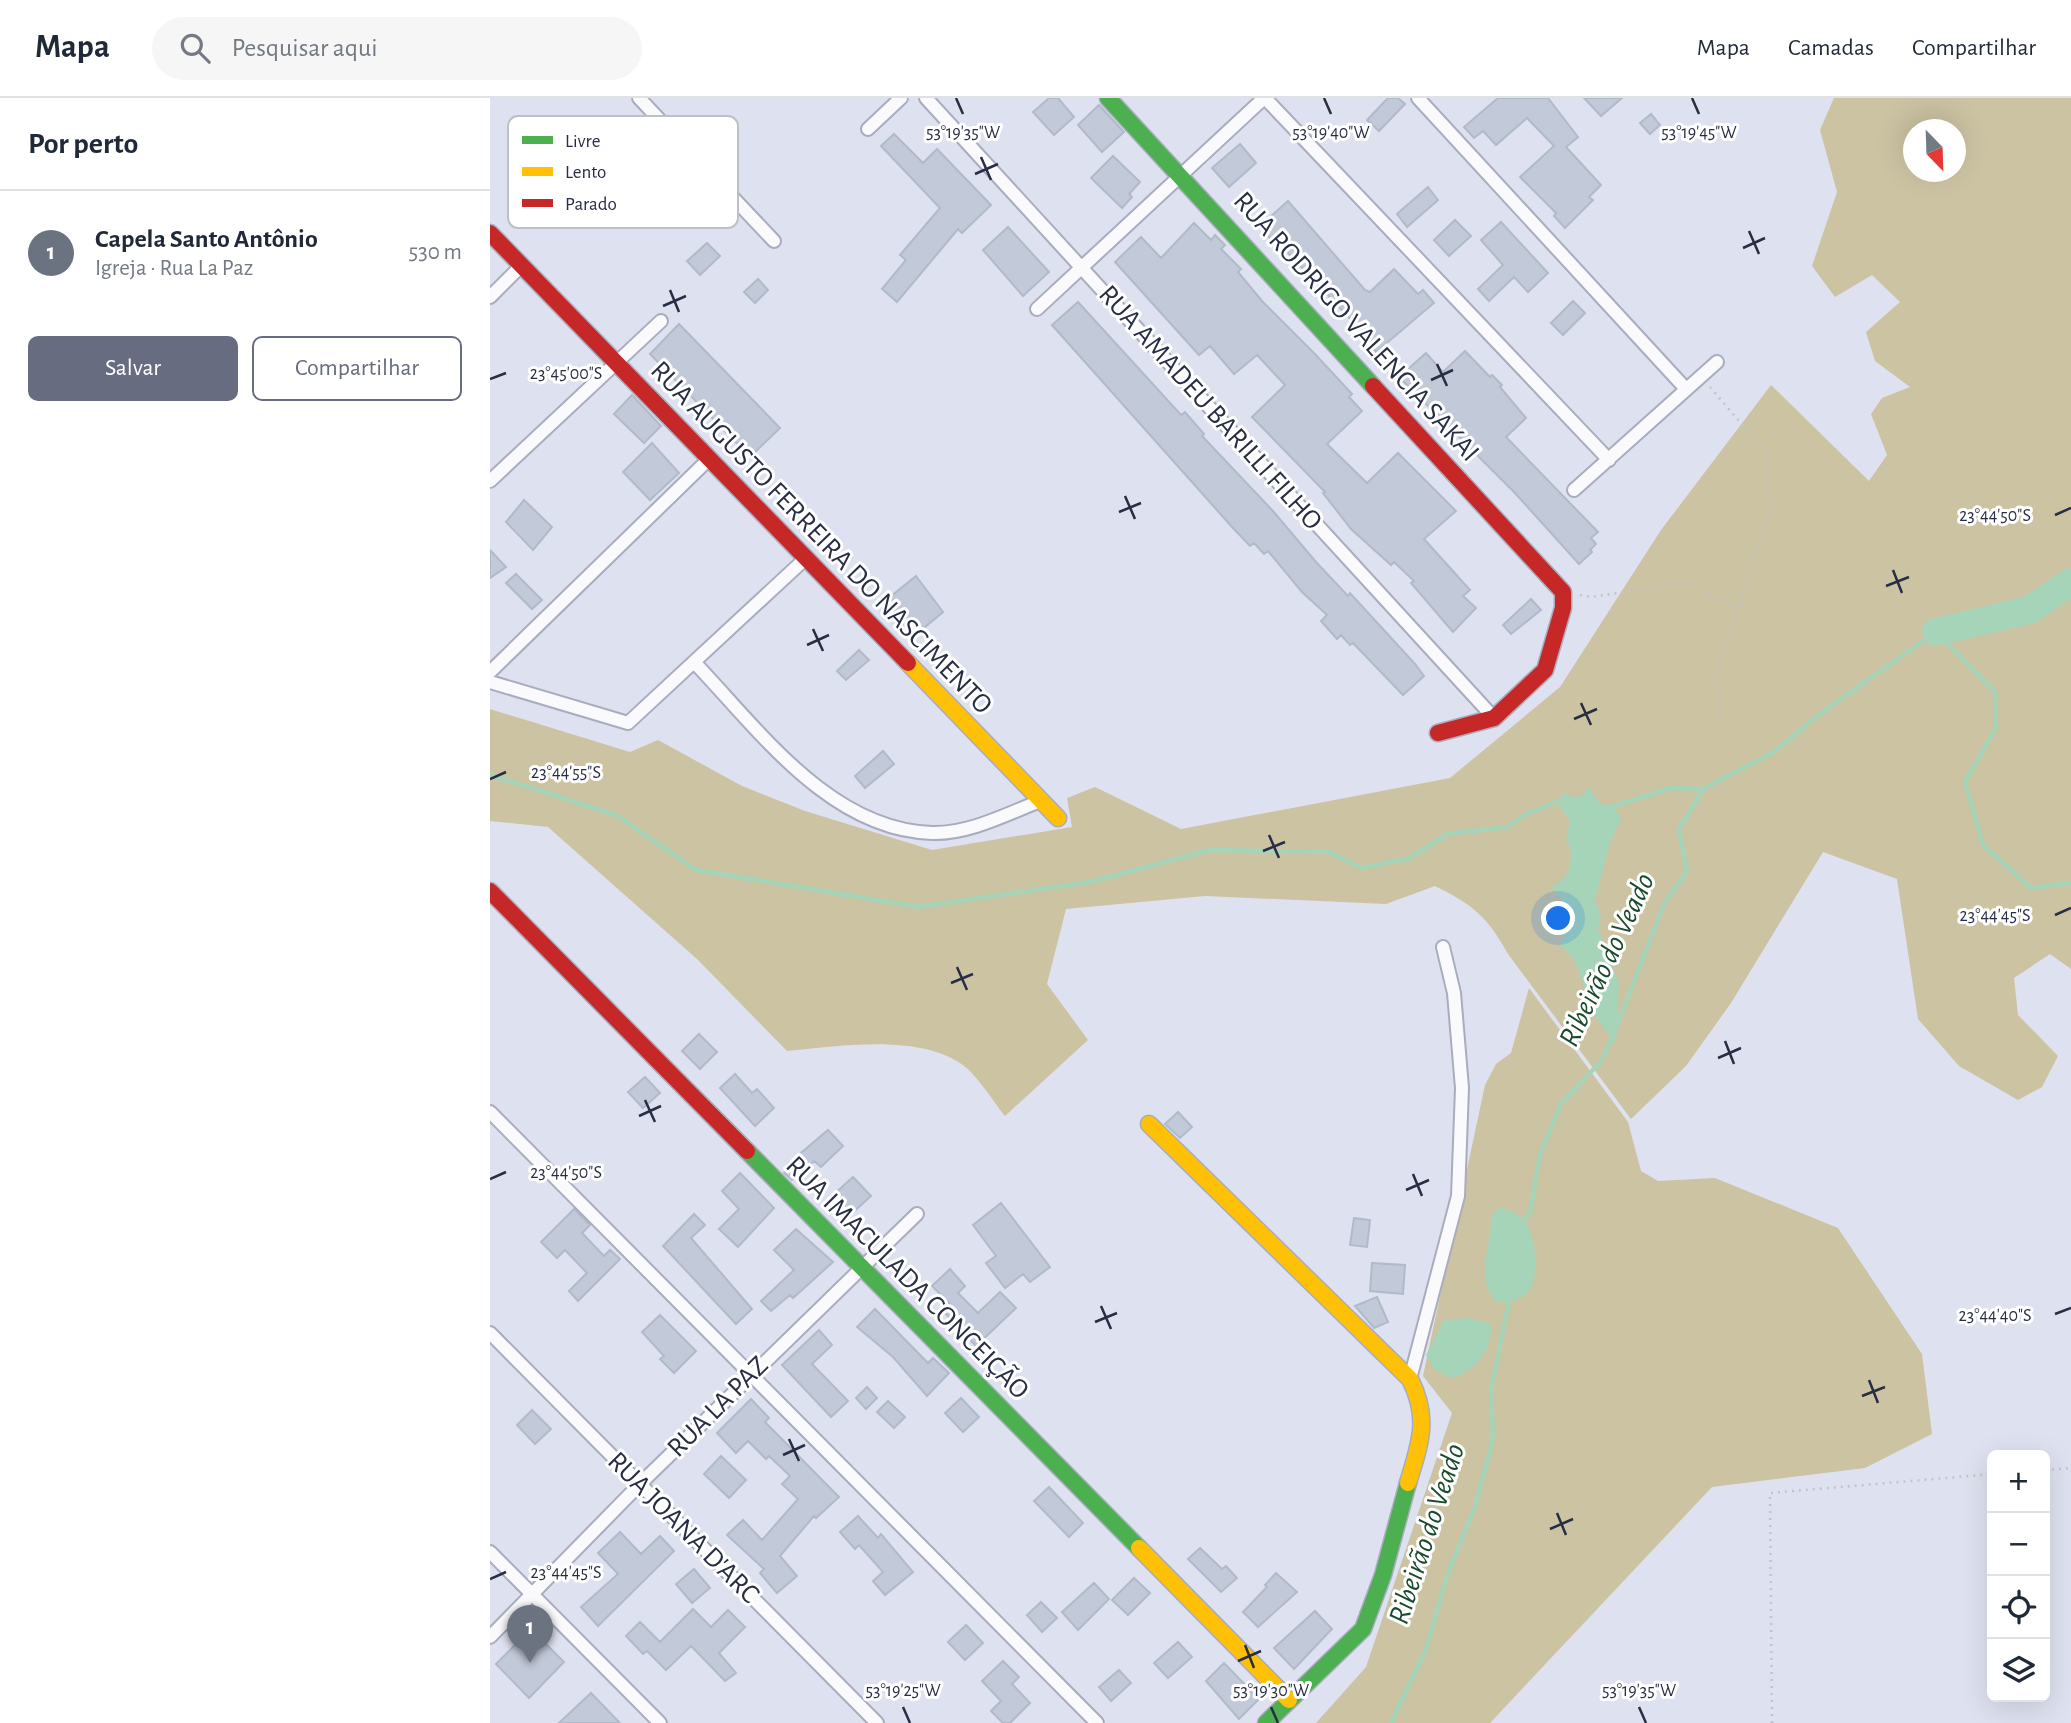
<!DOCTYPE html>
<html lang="pt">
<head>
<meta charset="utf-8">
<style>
  body { margin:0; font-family:"Alegreya Sans",sans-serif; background:#f6f6f7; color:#1f2937 }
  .controls { position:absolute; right:21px; bottom:21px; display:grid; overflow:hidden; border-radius:10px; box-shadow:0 7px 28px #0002 }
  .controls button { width:63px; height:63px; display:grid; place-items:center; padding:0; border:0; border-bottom:2px solid #e0e1e3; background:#fff; color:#1f2937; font:35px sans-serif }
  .compass { position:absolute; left:1413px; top:21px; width:63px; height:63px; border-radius:50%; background:#fff; box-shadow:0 7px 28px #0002; rotate:157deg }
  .you { position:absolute; left:1069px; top:821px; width:24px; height:24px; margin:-18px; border:5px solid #fff; border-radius:50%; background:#1a73e8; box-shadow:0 0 0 10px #1a73e833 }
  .badge { display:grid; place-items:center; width:46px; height:46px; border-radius:50%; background:#686c80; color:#fff; font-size:23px; font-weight:700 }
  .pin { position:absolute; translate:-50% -58px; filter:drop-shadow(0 2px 4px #0008) }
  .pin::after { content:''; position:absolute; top:37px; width:24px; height:21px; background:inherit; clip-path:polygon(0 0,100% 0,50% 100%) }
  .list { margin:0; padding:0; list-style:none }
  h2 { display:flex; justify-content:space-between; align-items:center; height:91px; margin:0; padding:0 28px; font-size:30px }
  h2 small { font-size:23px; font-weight:400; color:#747a83 }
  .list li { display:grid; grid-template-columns:46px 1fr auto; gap:21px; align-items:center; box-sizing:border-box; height:126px; padding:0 28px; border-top:2px solid #e0e1e3 }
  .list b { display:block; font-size:26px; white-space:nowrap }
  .list p { margin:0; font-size:23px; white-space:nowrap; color:#747a83 }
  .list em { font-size:23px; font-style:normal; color:#747a83 }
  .actions { display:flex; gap:14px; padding:21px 28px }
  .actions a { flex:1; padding:16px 0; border:2px solid #686c80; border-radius:10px; text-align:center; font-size:24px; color:#686c80 }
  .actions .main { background:#686c80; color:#fff }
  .icon { flex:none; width:38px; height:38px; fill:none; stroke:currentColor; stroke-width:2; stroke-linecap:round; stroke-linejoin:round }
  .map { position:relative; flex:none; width:1581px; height:1625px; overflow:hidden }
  header { display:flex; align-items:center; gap:42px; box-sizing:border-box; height:98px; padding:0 35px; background:#fff; border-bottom:2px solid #e0e1e3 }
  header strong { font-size:33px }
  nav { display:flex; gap:38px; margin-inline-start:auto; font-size:24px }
  .search { width:490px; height:63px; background:#f6f6f7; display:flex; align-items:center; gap:18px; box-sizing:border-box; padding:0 24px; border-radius:38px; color:#747a83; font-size:26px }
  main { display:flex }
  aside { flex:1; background:#fff }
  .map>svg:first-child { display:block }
  .forest { fill:#ccc3a3; fill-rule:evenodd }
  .water { fill:#a5d4b8 }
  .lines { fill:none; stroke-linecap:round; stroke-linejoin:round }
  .stream { stroke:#a5d4b8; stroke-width:4.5 }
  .river { stroke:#a5d4b8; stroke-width:28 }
  .building { fill:#c2c9d9; stroke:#b1baca; stroke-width:2 }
  .street-casing { stroke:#a9acbd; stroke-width:16 }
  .fast-casing { stroke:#a9acbd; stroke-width:19 }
  .slow-casing { stroke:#a9acbd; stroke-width:19 }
  .jam-casing { stroke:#a9acbd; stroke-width:19 }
  .path { stroke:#c3c4ca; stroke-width:2.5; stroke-dasharray:2 5; stroke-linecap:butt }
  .street { stroke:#fafafd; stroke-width:12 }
  .fast { stroke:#4caf50; stroke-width:16 }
  .slow { stroke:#ffc107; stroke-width:16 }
  .jam { stroke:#c62828; stroke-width:16 }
  .ticks { fill:none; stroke:#282d44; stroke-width:2.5 }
  .labels { text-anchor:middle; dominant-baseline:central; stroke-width:6; stroke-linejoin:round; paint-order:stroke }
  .street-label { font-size:28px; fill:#282d44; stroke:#fff }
  .water-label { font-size:30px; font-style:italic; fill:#194b2d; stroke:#fff }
  .key { fill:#fff; stroke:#bec0c7; stroke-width:2 }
  .key-label { font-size:19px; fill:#282d44 }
  .ticks-label { font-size:18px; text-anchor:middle; fill:#282d44; stroke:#fff; stroke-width:6; stroke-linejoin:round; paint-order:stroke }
</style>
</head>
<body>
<header>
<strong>Mapa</strong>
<div class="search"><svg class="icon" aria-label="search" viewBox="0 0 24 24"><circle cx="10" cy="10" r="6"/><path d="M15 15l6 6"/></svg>Pesquisar aqui</div>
<nav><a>Mapa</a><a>Camadas</a><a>Compartilhar</a></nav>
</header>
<main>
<aside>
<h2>Por perto<small></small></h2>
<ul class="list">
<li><span class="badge" style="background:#6b7280">1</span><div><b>Capela Santo Antônio</b><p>Igreja · Rua La Paz</p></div><em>530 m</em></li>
</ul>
<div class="actions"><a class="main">Salvar</a><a>Compartilhar</a></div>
</aside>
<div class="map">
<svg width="1581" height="1625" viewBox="0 0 1581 1625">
  <rect width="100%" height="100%" fill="#dee1ef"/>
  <path class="forest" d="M1344,0H1581V871L1560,856L1524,880L1528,917L1568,958L1552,989L1528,1002L1469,968L1428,921L1407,781L1333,754L1241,905L1196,968L1141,1021L1018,856C997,818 983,807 945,788L896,806L715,798L576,811L557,886L598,942L515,1018C502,1002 487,976 470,965C426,936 348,948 297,953L207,861L58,729L0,723V611L140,654L168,642L252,688L315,713L442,752L582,729L577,700L605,689L691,731L960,680L1070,589L1171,432L1281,287L1379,383L1397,357L1381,316L1392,300L1420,289L1385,263L1376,234L1410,204L1382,177L1345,199L1322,168L1347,94L1330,32ZM1423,32H1465V74H1423Z
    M1039,890L1138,1024L1151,1073L1168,1083L1225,1080L1348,1130L1432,1256L1442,1336L1375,1370L1222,1389L1000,1625H826L876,1569L962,1315L933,1278L995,987L1006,966L1021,955Z"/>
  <path class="water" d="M1098,688L1109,704L1125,710L1131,721L1120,744L1105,803L1111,817L1108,831L1129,885L1126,946L1104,917L1085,863L1071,848C1076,826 1083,803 1060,790L1074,781L1080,769L1081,753L1076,740L1080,724L1068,706L1075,694L1083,699L1093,698Z
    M1010,1109C1020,1112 1032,1117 1037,1127C1046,1141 1050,1182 1037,1195C1030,1203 1017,1203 1007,1205C983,1179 1002,1150 1001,1118Z
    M978,1220L1002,1226C1000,1253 988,1272 962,1280L945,1272L936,1257L954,1222Z"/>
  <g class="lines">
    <path class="stream" d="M0,677L126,717L206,772L428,809L601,784L719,752L839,754L872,770L920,760L957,736L1018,729L1034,717L1074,701
      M1121,709L1181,690L1213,691
      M1127,927L1174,806L1197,773L1189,731L1213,691L1284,654L1327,618L1446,534L1505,594L1506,630L1475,684L1493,747L1541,790L1581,785
      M1031,1127L1040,1114L1050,1056L1071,1006L1112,962L1124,935
      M901,1625L936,1551L957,1478L985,1409L1003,1340L1001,1291L1020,1198"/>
    <path class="river" d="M1446,534L1539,512L1581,484"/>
  </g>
  <path class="building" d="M559,0H568L584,19L564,37L543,14Z
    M898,0H908L915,6L889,33L877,22Z
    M1008,0H1058L1088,39L1076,49L1111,87L1099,99L1103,102L1075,130L1064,118L1066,115L1030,79L1064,48L1037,20L1006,47L993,33L984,40L974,29Z
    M1094,0H1132L1111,18Z
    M609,7L634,34L612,54L588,27Z
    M1161,16L1170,27L1160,36L1150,25Z
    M404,36L433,65L447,51L501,107L472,135L468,131L407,204L392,191L416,162L410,157L450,110L391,48Z
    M750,46L766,65L739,89L722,70Z
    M623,58L650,84L639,96L642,99L632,110L601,80Z
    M938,89L948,102L917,129L907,116Z
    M798,103L875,192L880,194L904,171L928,196L933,192L944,205L886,254L863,228L865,226L783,139L781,141L769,129Z
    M965,122L981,138L959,158L944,142Z
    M1011,124L1058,175L1038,194L1024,179L999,203L988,191L1013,167L991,142Z
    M704,125L721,142L725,137L735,147L731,151L751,171L748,174L772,203L824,255L862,296L859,299L872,313L837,346L877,385L908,355L966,413L934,441L980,492L973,498L986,510L963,534L921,485L924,483L904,464L901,467L861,431L833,395L835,394L762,319L795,287L767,257L744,276L720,248L709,257L625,164L651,139L671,160Z
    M518,129L559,174L533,198L493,152Z
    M217,145L230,158L210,177L197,163Z
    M268,181L278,192L265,205L254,194Z
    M1083,203L1095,215L1073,237L1061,225Z
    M588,204L691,317L695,314L714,336L712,338L783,413L826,464L858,498L860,495L925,566L934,578L913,597L863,545L860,547L851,537L847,541L831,523L837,517L812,494L778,453L774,456L764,445L760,448L742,429L562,227Z
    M189,226L290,330L260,359L160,256Z
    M975,253L1000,279L1002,277L1012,287L1010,289L1036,320L1016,339L1108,434L1101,440L1106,446L1100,452L1102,454L1089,466L1024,394L909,279L936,255L953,274Z
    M142,297L171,328L154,345L124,316Z
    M162,345L189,375L160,402L133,374Z
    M34,402L62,429L43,452L16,424Z
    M0,452L16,469L0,480Z
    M26,476L52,502L42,511L16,485Z
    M426,478L453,514L423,539L394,504Z
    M1041,501L1051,512L1021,536L1013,527Z
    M369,552L379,562L356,582L347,573Z
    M393,653L404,666L375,690L365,678Z
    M209,936L227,954L210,971L192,953Z
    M245,976L262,995L267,991L284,1010L265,1028L230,990Z
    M155,979L170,995L153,1010L138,994Z
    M688,1014L702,1029L690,1040L675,1026Z
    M338,1032L353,1048L331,1069L324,1063L302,1082L294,1075L301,1068L298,1066Z
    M250,1075L284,1110L248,1149L229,1131L249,1111L232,1093Z
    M363,1079L381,1098L360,1117L342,1098Z
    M511,1105L560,1169L540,1184L533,1176L515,1190L496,1165L506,1158L483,1127Z
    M84,1111L100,1127L92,1135L114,1158L120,1152L130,1161L88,1203L79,1193L97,1175L75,1152L67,1160L51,1144Z
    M204,1116L215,1127L201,1140L262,1211L246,1226L173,1148Z
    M864,1120L880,1122L877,1149L860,1147Z
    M306,1131L343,1164L303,1200L300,1197L281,1213L271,1203L304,1172L284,1152Z
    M882,1165L915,1167L913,1196L880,1193Z
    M460,1171L475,1188L468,1195L488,1215L510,1194L526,1210L486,1248L454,1214L461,1207L442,1188Z
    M887,1199L898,1224L884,1230L865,1208Z
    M385,1211L438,1265L443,1260L459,1275L437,1298L403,1259L367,1229Z
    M170,1217L206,1253L184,1275L170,1261L174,1258L152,1234Z
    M329,1232L342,1247L322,1266L358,1303L341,1319L292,1267Z
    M377,1289L387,1300L376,1311L366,1300Z
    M471,1300L489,1319L473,1334L455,1315Z
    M261,1301L279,1320L275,1324L349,1399L326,1420L324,1418L290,1458L307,1478L287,1495L270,1475L274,1471L237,1437L253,1422L272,1442L308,1401L292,1386L300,1378L279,1358L276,1361L258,1343L246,1355L227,1335Z
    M398,1303L415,1319L404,1330L387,1314Z
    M42,1312L61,1331L45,1346L27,1327Z
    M231,1358L256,1382L239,1400L214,1376Z
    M559,1389L593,1425L579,1439L544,1403Z
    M368,1418L388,1440L391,1436L423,1474L395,1497L383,1483L393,1474L369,1447L365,1451L350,1434Z
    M130,1434L151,1456L170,1438L184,1453L108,1528L91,1509L128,1476L108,1455Z
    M710,1450L732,1471L736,1468L747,1480L731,1494L698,1461Z
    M204,1471L220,1490L202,1505L186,1486Z
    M786,1475L807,1494L768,1529L753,1514L777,1489L775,1487Z
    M644,1480L660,1495L638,1517L622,1502Z
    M604,1485L619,1501L588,1532L572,1514Z
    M551,1504L567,1520L552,1534L537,1517Z
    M203,1511L221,1529L238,1512L255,1529L229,1555L246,1575L235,1583L201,1548L176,1572L157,1553L153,1556L136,1538L150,1524L170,1544Z
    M825,1513L842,1531L804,1571L784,1550Z
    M476,1527L493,1545L475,1562L458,1544Z
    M41,1531L74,1564L39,1600L6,1566Z
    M688,1544L702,1559L678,1580L664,1565Z
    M513,1563L529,1579L522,1586L540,1605L520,1625H513L501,1613L511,1603L492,1583Z
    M734,1565L769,1601L749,1621L716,1583Z
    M629,1572L641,1585L621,1603L609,1589Z
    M101,1595L130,1625H69Z"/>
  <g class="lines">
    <g class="street-casing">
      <path id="street" d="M149,0L284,143
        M436,0L1004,620
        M775,0L1119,362
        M928,0L1196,291
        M378,31L411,0
        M0,199L31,168
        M547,211L774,0
        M0,383L171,223
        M1084,392L1227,264
        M204,564C269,632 340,732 442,735C479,736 517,716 550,703
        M0,574L220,360
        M0,584L138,625L316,460
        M0,1014L607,1625
        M0,1235L387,1625
        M920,1281L968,1098L972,990L964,895L953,849
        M0,1454L170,1625
        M0,1539L150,1386L427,1116"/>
    </g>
    <g class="fast-casing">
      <path id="fast" d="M618,0L883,288
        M257,1053L649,1450
        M776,1625L873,1531L893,1477L918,1385"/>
    </g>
    <g class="slow-casing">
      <path id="slow" d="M418,565L568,720
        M659,1026L920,1281C940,1321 930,1345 918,1385
        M649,1450L799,1602"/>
    </g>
    <g class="jam-casing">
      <path id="jam" d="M0,135L418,565
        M883,288L1073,494V510L1055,572L1004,620L948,635
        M0,793L257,1053"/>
    </g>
    <path class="path" d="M1220,289L1278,357V391L1282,410L1259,472L1250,510
      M1090,497L1101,499L1193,485L1250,511C1226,559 1222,572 1232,626
      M1555,1372L1581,1370
      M1282,1625L1280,1395L1502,1376"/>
    <use href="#street" class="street"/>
    <use href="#fast" class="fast"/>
    <use href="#slow" class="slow"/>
    <use href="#jam" class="jam"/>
  </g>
  <path class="ticks" d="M466,0L473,16M834,0L841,16M1202,0L1209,16M491,59L501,82M485,76L508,66M1259,133L1269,156M1253,150L1275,140M180,192L189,214M173,208L196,198M947,266L957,288M0,281L16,275M941,282L963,272M635,398L645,421M629,414L651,405M1565,417L1581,410M1403,472L1412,495M1396,488L1419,479M323,531L333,553M317,547L339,537M1091,605L1101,627M1084,621L1107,611M0,681L16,674M779,737L789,760M773,753L795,744M1565,817L1581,810M467,869L477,892M461,885L483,876M1235,943L1244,966M1228,960L1251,950M155,1002L165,1024M149,1018L171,1008M923,1076L932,1098M0,1081L16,1074M916,1092L939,1082M611,1208L621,1231M1565,1216L1581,1210M605,1224L627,1215M1379,1282L1388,1305M1372,1298L1395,1289M299,1341L309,1363M293,1357L315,1347M1067,1415L1076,1437M1060,1431L1083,1421M0,1481L16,1474M755,1547L764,1570M748,1563L771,1553M413,1609L420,1625M781,1609L788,1625M1149,1609L1156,1625"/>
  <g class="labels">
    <g class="street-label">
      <text transform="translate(866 229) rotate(48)">RUA RODRIGO VALENCIA SAKAI</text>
      <text transform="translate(720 310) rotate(48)">RUA AMADEU BARILLI FILHO</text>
      <text transform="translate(331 440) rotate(46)">RUA AUGUSTO FERREIRA DO NASCIMENTO</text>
      <text transform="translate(417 1180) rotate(45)">RUA IMACULADA CONCEIÇÃO</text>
      <text transform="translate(228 1309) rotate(-45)">RUA LA PAZ</text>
      <text transform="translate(193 1430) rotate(45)">RUA JOANA D'ARC</text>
    </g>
    <g class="water-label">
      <text transform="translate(1117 862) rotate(-65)">Ribeirão do Veado</text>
      <text transform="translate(937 1436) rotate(-72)">Ribeirão do Veado</text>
    </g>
  </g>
  <rect x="18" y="18" width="230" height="112" rx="10" class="key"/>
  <rect x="32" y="38" width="31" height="8" fill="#4caf50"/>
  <rect x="32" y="69" width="31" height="9" fill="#ffc107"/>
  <rect x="32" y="101" width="31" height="8" fill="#c62828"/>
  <g class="key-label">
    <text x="75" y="49">Livre</text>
    <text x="75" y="80">Lento</text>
    <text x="75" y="112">Parado</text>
  </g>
  <g class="ticks-label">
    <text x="473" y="40">53°19'35"W</text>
    <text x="841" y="40">53°19'40"W</text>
    <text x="1209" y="40">53°19'45"W</text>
    <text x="76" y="281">23°45'00"S</text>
    <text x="1505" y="423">23°44'50"S</text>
    <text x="76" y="680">23°44'55"S</text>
    <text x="1505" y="823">23°44'45"S</text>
    <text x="76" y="1080">23°44'50"S</text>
    <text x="1505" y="1223">23°44'40"S</text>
    <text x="76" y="1480">23°44'45"S</text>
    <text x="413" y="1598">53°19'25"W</text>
    <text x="781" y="1598">53°19'30"W</text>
    <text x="1149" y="1598">53°19'35"W</text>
  </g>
</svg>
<div class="controls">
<button>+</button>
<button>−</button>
<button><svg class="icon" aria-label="locate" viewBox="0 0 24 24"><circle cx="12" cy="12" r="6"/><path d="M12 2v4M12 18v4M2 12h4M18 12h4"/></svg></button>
<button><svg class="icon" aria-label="layers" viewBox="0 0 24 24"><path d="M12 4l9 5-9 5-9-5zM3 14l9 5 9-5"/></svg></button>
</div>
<svg class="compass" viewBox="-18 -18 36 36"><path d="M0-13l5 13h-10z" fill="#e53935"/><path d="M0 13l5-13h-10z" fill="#747a83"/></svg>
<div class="you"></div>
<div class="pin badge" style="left:40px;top:1565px;background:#6b7280">1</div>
</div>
</main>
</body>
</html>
